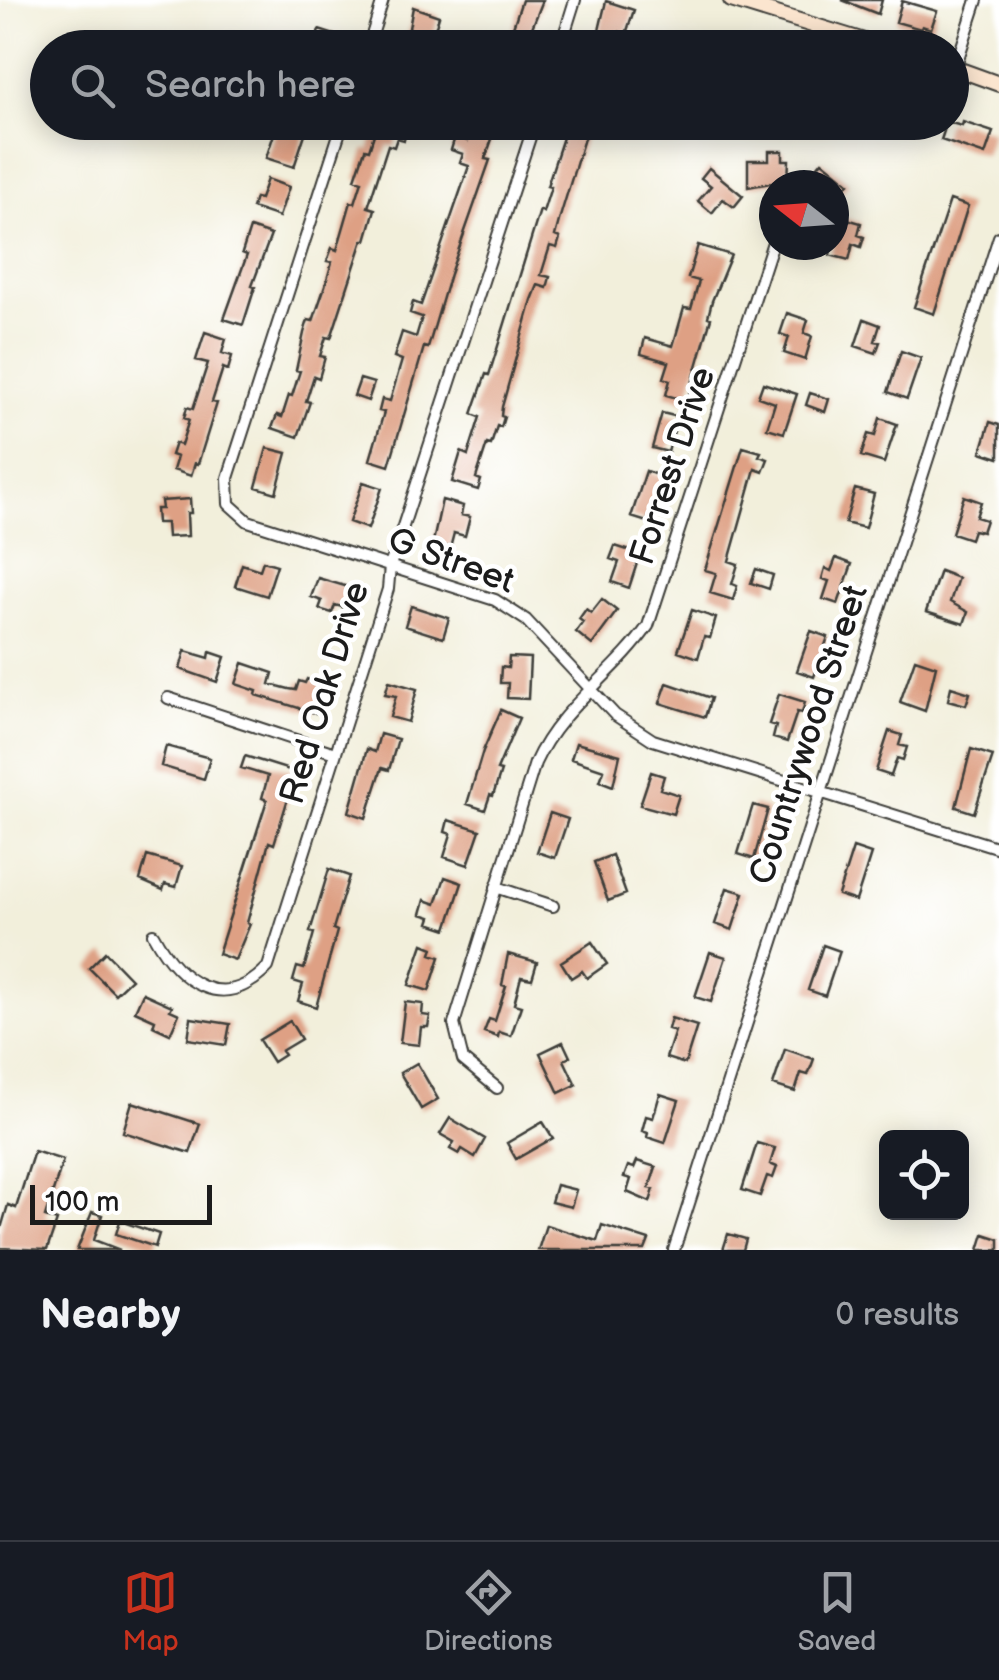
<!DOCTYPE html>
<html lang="en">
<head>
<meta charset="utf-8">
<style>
  body { margin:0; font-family:"Balsamiq Sans",sans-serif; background:#20242c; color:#f1f3f6 }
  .controls { position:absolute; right:30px; bottom:30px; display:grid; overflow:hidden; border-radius:15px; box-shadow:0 5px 25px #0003 }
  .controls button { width:90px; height:90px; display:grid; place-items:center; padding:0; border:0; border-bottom:2px solid #363941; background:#171b24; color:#f1f3f6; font:50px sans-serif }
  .compass { position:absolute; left:759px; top:170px; width:90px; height:90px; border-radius:50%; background:#171b24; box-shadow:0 5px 25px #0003; rotate:287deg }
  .scale { position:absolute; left:30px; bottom:25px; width:182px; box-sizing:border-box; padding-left:10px; border:5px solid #1c1c1c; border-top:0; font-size:28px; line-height:35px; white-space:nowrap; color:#1c1c1c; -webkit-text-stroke:8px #fff; paint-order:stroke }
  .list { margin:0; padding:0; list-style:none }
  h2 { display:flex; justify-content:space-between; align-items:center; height:130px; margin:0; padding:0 40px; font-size:42px }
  h2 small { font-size:32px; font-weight:400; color:#9ea1a6 }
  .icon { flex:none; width:55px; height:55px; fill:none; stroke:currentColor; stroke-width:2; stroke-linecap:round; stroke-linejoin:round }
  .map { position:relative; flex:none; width:999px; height:1250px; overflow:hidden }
  .search { position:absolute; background:#171b24; box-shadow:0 5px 25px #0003; left:30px; right:30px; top:30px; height:110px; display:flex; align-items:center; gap:25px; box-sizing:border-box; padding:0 35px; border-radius:55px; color:#9ea1a6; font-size:38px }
  .sheet { height:290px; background:#171b24 }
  nav { display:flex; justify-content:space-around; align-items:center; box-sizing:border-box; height:140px; border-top:2px solid #363941; background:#171b24; font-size:28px; color:#9ea1a6 }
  nav a { display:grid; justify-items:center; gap:5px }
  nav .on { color:#c8321e }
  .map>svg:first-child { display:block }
  .building { fill:#dea084 }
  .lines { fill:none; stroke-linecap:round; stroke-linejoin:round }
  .street-casing { stroke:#3c3c39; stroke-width:14 }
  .secondary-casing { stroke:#3c3c39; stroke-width:18 }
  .street { stroke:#fff; stroke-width:10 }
  .secondary { stroke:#fbe5cf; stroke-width:14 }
  .labels { text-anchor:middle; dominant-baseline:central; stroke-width:9; stroke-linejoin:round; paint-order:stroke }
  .street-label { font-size:35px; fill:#1c1c1c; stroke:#fff }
</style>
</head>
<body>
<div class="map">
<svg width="999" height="1250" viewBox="0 0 999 1250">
  <rect width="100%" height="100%" fill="#fff"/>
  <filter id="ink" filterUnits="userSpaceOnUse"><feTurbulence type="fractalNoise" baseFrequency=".01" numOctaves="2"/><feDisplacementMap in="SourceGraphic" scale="20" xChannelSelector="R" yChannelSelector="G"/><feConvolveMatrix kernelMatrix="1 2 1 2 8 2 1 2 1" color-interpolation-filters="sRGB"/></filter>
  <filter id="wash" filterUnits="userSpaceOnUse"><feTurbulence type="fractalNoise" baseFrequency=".0048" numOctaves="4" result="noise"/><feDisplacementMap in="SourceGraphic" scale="40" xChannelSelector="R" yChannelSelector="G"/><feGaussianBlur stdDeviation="2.25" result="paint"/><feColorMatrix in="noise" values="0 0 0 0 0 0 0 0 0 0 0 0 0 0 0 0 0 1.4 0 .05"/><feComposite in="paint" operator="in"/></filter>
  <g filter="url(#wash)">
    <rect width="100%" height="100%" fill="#f2efdb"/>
    <g id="blocks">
      <path class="building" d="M522,0H543L524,48H506Z
        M842,0H882L878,14Z
        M606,1L634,10L626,34L620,32L615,48L596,43Z
        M902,1L937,11L931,29L922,26L921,29L896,22Z
        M413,7L439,16L429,48L406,44Z
        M319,30L338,36L334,48H314Z
        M278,122H309L294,167L266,158Z
        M378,122H409L404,140L397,138L394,147L388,145L368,207L375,209L366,240H363L331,338L326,337L320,356L325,357L319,378L314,376L306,401L310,402L298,437L272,428L277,415L282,417L289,395L292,396L300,371L296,370L304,333L308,320L313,321L325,286L332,262L327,261L332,248L337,250L351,202L355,203L362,181L355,179L365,149L369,150Z
        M474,122H498L485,159L490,160L450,274L428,348L424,347L389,466L370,460L384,412L379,411L382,399L390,401L402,360L394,357L402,332L416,337L422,317L410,313L413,302L421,305L469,166L460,163L463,154L451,150L455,137L468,141Z
        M568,122H589L560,217L555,236L560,238L557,248L550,246L541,275L550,277L547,288L538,285L532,300L502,407L501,416L504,417L501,427L497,426L491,445L487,444L476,478L481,480L478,490L452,482L461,452L468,455L480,417L472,414L486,374L489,375L540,210L543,212L551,187L547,186Z
        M947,122L962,126L963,122L993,132L985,155L941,140Z
        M769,151H783V160H789L788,180L748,187V160H769Z
        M822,161L849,183L834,201V185H802Z
        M709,168L743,196L734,207L723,199L712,213L698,201L711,186L701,178Z
        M267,179L289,187L279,217L252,208L255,198L260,199Z
        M950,200L968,206L934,314L914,307Z
        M840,217L861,223L858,235L864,237L861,247L853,244L849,260L830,255Z
        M250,228L271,235L252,286L255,287L243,325L224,319L247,255L242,253Z
        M698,245L731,255L712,301L708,317L711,318L687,401L666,395L670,380L664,378L669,362L641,354L645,338L673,346L684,308L691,309L699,281L688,278Z
        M787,313L808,320L804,333L812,336L805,360L784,353L789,337L780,334Z
        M864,319L880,325L875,341L880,342L876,353L855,346Z
        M205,332L226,339L222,353L232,356L228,370L223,368L212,402L217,403L198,464L195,463L191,476L173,470L177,457L171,455L175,443L181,445L189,420L184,418L187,407L193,409L208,363L196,360Z
        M901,351L921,358L907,399L888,392Z
        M360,379L374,383L368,401L354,396Z
        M763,383L797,394L784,433L767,428L775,403L758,397Z
        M810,393L829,399L825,412L806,405Z
        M662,413L678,417L668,452L652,448Z
        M880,418L897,424L884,463L861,456L868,434L875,436Z
        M990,422L999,425V458L981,452Z
        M743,447L761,452L759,456L768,459L763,472L755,469L729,561L738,564L732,584L737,586L733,600L710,593L716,573L705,570Z
        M267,448L287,453L276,493L256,487Z
        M646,471L662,477L656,509L652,508L647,522L631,517Z
        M363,482L382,488L368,529L349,522Z
        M855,489L874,494L865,528L845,523Z
        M964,496L981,502L976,517L986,520L982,532L973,530L970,539L952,533Z
        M190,499L191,513H187L188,536L167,537L166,523H157L156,509H162L161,501Z
        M442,500L463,506L461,515L470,517L465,536L454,533L450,548L433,542Z
        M615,546L640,554L629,588L612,582L619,562L610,559Z
        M836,558L852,564L838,604L823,599L829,581L822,579L825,568L831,571Z
        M263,561L277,565L267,596L235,586L242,564L260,570Z
        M756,569L773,575L769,589L751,583Z
        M940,571L958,578L950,602L968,612L964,624L926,612Z
        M318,578L355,589L349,609L335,605L332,613L319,609L322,601L311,597Z
        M602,599L617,611L592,645L576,632L583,622L579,619L586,609L591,613Z
        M411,606L449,618L443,638L405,626Z
        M692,610L716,618L710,638L704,637L698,658L678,651Z
        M811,631L828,637L814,677L797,671Z
        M185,651L209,658L210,652L225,657L217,682L180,669Z
        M509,657L530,658L528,699L507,698L508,683H500L501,667L508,668Z
        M915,659L936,666L925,711L900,702Z
        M243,663L273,673L270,684L289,689L296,690L299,681L305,683L307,679L324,685L315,713L256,695L257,691L236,684Z
        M389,681L417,689L408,722L390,717L396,696L385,694Z
        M667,683L711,698L705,717L660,703Z
        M951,687L970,693L966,705L948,700Z
        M779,694L805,702L802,713L797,712L787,742L773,738L776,726L769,724Z
        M501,710L519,718L497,770L501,771L493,796L490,795L485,810L467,804L483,751Z
        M889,731L902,735L899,745L907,747L903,760L897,758L891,776L876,771Z
        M380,734L398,739L389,770L382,768L366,818L349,812L367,749L375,752Z
        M576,743L620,755L613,786L600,781L604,770L571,759Z
        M166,746L210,758L204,779L161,766Z
        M971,749L993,756L974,813L956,807Z
        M245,756L296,772L274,844L269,842L247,923L250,924L235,960L218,954L267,800L262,798L268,776L241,768Z
        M651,772L664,776L660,789L679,795L673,814L640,805Z
        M753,805L768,809L754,859L738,854Z
        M550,813L568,819L555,858L537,852Z
        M448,820L480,830L468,865L444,857L451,834L445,832Z
        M853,848L871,854L856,901L838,895Z
        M612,855L626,894L608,901L594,862Z
        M147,856L182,866L176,887L165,884L163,890L140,880Z
        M329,869L349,876L333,929L337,931L316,1007L298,1001L303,984L293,981L297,967L304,969L314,933L310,932Z
        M445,877L462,883L447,929L429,923L431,917L421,914L425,900L436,904Z
        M727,888L744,893L732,930L715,924Z
        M592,942L607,964L587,978L582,971L571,978L561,962Z
        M423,944L433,948L431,954L440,957L429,991L409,985Z
        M823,945L840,951L825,996L808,990Z
        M105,952L131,979L115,994L89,968Z
        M710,952L726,957L711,1002L695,997Z
        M508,954L537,962L532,979L521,977L514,1004L521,1006L511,1036L499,1032L498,1037L484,1032L489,1019L495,1021L506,986L502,985Z
        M143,993L172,1006L170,1010L179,1014L170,1034L153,1026L155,1020L135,1011Z
        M405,1002L423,1004L422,1015L430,1016L428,1027H421L419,1045L400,1043Z
        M191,1018L230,1024L226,1045L188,1039Z
        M671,1018L697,1026L685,1064L666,1058L675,1031L668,1029Z
        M290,1021L301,1039L281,1051L284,1055L273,1062L259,1040Z
        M563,1042L570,1057L564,1060L576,1085L559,1093L540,1053Z
        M785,1049L814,1059L808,1075L801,1073L795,1092L773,1085Z
        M417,1063L438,1099L421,1109L400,1073Z
        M660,1094L679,1100L665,1143L647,1137L648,1133L642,1131L646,1116L653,1118Z
        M132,1102L200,1124L190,1153L123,1132Z
        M450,1118L485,1139L475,1157L462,1149L459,1154L450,1149L454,1142L440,1134Z
        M543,1122L553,1138L516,1159L507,1143Z
        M757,1143L775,1148L770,1164L777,1167L773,1178L767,1176L760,1196L742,1190Z
        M34,1151L63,1160L45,1217L57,1221L47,1250L0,1248V1232L8,1205L16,1208Z
        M637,1161L656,1167L649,1188L654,1189L650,1202L627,1192L631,1179L624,1177L628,1166L634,1168Z
        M556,1185L576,1190L571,1207L551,1202Z
        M92,1212L102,1215L94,1240L120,1250H77Z
        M120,1221L159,1234L155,1247L116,1234Z
        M546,1225L597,1241L602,1225L649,1240L645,1250H538Z
        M728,1234L746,1239L743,1250H723Z
        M984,1234L999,1239V1250H979Z"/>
    </g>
  </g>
  <g filter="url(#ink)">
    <use href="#blocks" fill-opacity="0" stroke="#3c3c39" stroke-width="2.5"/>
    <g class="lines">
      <g class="street-casing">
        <path id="street" d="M368,48L383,0
          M560,48L575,0
          M955,68L977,0
          M343,122L228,478L229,504L248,521L495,600L526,620L615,715L653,740L999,848
          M168,698L335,753
          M496,887L553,906
          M153,934C179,982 223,1015 268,967L388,589L390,566L535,122
          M497,1088L463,1060L454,1024L535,763C560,707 614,675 648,626L774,239
          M674,1250L999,237"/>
      </g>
      <g class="secondary-casing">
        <path id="secondary" d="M731,0L887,48
          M952,67L999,84"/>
      </g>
      <use href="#street" class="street"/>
      <use href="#secondary" class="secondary"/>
    </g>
  </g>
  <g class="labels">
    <g class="street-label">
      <text transform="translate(673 466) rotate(-72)">Forrest Drive</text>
      <text transform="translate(451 561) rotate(20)">G Street</text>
      <text transform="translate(325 693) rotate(-73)">Red Oak Drive</text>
      <text transform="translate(809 735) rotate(-72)">Countrywood Street</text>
    </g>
  </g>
</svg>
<div class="controls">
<button><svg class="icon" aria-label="locate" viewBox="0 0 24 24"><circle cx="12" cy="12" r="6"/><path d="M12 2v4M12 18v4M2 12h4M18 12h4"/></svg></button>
</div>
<svg class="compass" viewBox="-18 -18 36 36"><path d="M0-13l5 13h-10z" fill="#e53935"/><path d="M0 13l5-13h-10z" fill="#9ea1a6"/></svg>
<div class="scale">100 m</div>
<div class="search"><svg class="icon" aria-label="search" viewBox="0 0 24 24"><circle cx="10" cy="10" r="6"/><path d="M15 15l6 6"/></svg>Search here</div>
</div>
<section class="sheet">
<h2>Nearby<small>0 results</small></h2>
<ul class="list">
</ul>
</section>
<nav>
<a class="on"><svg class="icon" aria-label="map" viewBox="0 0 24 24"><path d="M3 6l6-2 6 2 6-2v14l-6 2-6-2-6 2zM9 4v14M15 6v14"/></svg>Map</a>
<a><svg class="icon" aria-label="directions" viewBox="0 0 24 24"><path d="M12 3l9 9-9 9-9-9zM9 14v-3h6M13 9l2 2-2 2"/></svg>Directions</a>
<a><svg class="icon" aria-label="saved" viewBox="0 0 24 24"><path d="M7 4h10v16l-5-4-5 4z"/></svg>Saved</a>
</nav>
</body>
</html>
